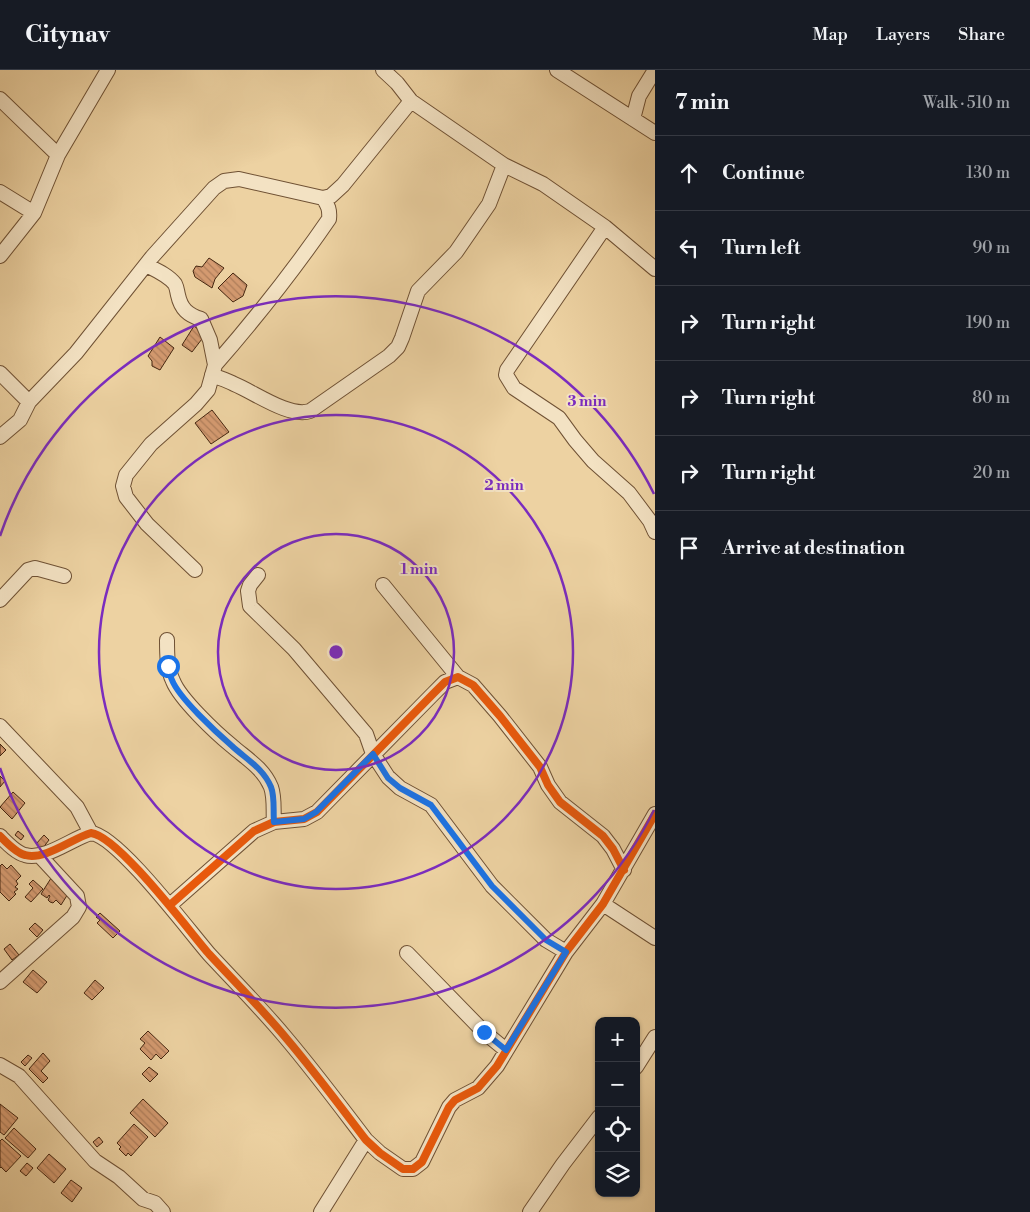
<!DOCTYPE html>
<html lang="en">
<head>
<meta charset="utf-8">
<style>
  body { margin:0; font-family:"Libre Bodoni",serif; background:#242831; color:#f1f3f6 }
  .controls { position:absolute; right:15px; bottom:15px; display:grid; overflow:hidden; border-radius:10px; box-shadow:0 1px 4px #0004 }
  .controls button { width:45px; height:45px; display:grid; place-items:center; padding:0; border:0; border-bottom:1px solid #363941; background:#171b24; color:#f1f3f6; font:25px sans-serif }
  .stop { position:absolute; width:15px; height:15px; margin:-11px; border:4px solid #1a73e8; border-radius:50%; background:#fff }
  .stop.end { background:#1a73e8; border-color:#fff; box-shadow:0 1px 5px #0008 }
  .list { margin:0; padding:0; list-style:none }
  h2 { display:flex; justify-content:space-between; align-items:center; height:65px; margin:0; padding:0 20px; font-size:21px }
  h2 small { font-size:16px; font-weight:400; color:#9ea1a6 }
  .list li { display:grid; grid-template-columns:32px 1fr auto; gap:15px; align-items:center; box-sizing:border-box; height:75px; padding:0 20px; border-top:1px solid #363941 }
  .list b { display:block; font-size:19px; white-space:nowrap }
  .list em { font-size:16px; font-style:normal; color:#9ea1a6 }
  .icon { flex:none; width:28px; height:28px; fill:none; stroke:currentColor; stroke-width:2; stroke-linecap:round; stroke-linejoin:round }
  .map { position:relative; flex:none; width:655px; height:1142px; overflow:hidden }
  header { display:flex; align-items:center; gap:30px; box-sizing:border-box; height:70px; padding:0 25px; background:#171b24; border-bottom:1px solid #363941 }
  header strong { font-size:24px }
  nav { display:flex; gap:28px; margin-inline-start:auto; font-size:18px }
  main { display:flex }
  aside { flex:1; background:#171b24 }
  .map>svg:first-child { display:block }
  .building { fill:url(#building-back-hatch); stroke:#452610 }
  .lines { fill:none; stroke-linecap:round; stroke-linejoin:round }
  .minor-casing { stroke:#6f5134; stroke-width:16 }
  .minor { stroke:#f3e2c3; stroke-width:14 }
  .cycleway-casing { stroke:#f3e2c3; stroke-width:11 }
  .cycleway { stroke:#e8590c; stroke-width:8 }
  .route { stroke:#1a73e8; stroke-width:6 }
  .ring { fill:none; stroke:#7b2cbf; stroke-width:2.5 }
  .centre { fill:#7b2cbf; stroke:#f3e2c3; stroke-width:2.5 }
  .ring-label { font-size:15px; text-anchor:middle; font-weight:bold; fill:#7b2cbf; stroke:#f3e2c3; stroke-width:4; stroke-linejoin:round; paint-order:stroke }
</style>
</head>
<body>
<header>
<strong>Citynav</strong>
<nav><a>Map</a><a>Layers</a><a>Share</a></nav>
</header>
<main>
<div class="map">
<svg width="655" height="1142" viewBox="0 0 655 1142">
  <defs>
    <pattern id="building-back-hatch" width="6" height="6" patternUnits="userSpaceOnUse" patternTransform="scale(1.25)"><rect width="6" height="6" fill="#d59b71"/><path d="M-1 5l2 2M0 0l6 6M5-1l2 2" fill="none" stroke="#af7e5b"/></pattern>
  </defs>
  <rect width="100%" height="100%" fill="#edd2a2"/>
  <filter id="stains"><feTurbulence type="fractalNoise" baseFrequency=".004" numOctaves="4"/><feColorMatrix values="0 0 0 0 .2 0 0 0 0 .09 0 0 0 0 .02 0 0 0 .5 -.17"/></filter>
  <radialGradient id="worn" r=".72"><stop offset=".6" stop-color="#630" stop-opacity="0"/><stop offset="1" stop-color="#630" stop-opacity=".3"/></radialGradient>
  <path class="building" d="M209,188L224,198L215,209L212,218L195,207L193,201L196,196L202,197Z
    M233,203L247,215L243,226L233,232L218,218Z
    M194,256L205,265L192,282L182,275Z
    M160,267L174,278L160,300L152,296V291L148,286Z
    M212,340L229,362L211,374L195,353Z
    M0,674L6,680L0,686Z
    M0,706L5,711L0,717Z
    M13,722L25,733L12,749L0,737Z
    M18,761L24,766L21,770L15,765Z
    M44,765L49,770L42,779L36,774Z
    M2,794L7,799L11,795L21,806L16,811L18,814L15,817L18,819L14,822L16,824L9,831L0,822V796Z
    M53,805L71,819L61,835L56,830L53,833L50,832L48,830L50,826L49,825L47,828L41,824Z
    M33,810L43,819L31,832L25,827L33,818L29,814Z
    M100,843L120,861L113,868L97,853L100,850L96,847Z
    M35,853L43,860L37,867L29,859Z
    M10,874L19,885L12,890L4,879Z
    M33,900L47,912L37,923L23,912Z
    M95,910L104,918L92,930L84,923Z
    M148,961L169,981L161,989L156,984L151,990L140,979L145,973L140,969Z
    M43,983L50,991L41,1001L48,1008L43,1013L29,999Z
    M28,985L32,988L25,996L21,992Z
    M149,997L158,1004L150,1012L142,1004Z
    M143,1029L168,1053L155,1067L130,1043Z
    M0,1034L18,1048L4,1065L0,1062Z
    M134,1054L148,1067L131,1086L128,1083L126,1086L119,1079L121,1077L117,1073Z
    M14,1058L36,1079L28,1088L5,1068Z
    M99,1067L103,1072L97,1077L93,1072Z
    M2,1069L21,1086L6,1102L1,1097L0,1098V1071Z
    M49,1084L66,1099L54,1113L37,1098Z
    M27,1093L33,1098L26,1106L20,1101Z
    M71,1110L82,1118L72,1132L61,1123Z"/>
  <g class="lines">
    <g class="minor-casing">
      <path id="minor" d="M383,0L397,13L411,31L504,95L543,114L605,157L655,199
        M557,0L655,63
        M0,29L58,85
        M633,49L639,26L655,0
        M0,122L34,143
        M605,157L507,300L506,305L514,318L559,348L575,370L593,391L629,423L650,451L655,462
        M0,186L34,143L58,85L108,0
        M146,195C156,200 168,205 175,214C177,218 177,221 178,225C181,239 188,245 201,249L210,270L215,295L208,320L196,334L151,374L126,405L123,416L126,427L147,454L195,500
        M215,295C256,248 294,200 329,149C330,140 328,135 323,128
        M0,303L29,332
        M212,305C219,308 227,310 234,314C254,322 289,348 310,341L389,286L398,277L402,268L418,221L456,182L489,134L504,95
        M0,367L20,350L29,332L76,283L152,187L214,118L224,111L239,109L323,128L331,126L343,115L411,31
        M258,505L250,515L248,521L250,536L294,579L366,664L373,684L388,707L400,718L431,735L492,816L546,870L566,882
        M383,515L458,607
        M0,530L28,500L35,498L64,506
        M167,570C167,583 167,599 173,611C180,629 216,663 232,676C247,689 263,698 271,717C275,728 273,741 274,752
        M0,656L77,737L91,763
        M0,766C6,772 16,783 25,785C44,791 73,768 91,763C118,766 189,861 209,884C235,912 262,939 286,968C314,1001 340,1036 366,1070L380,1083L403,1099H413L422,1092L449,1037L455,1030L478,1018L497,996L566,882L603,834L655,744
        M603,834L655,868
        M170,835L254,761L274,752L304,749L317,742L433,624L445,612L458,607L473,615L500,646L540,697L548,715L560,732L603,766L613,779L624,800
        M407,883L484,962L506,980
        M0,912L73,847L79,837L77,826L39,785
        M0,995L19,1006L95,1091L119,1107L143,1129L155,1133L163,1142
        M636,997L655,967
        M321,1142L366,1070
        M530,1142L563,1094L599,1047"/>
    </g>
    <use href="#minor" class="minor"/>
    <g class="cycleway-casing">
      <path id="cycleway" d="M0,766C6,772 16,783 25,785C44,791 73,768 91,763C118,766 189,861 209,884C235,912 262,939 286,968C314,1001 340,1036 366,1070L380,1083L403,1099H413L422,1092L449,1037L455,1030L478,1018L497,996L566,882L603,834L655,744
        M170,835L254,761L274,752L304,749L317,742L433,624L445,612L458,607L473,615L500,646L540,697L548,715L560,732L603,766L613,779L624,800"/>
    </g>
    <use href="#cycleway" class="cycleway"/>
  </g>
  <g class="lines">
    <path class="route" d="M168,596C169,600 170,606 172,610C179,628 217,663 232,676C246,689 263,698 271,717C275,727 273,741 274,752L304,749L316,742L373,684L388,708L400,718L431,735L492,816L546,870L566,882L506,980L484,962"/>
  </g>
  <g class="ring">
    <circle cx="336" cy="582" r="118"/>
    <circle cx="336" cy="582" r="237"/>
    <path d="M654 740A355 355 0 0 1 0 698M0 466A355 355 0 0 1 654 424"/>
  </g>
  <circle cx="336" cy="582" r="8" class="centre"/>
  <g class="ring-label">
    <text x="587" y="336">3 min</text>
    <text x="504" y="420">2 min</text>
    <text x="419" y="504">1 min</text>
  </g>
  <rect width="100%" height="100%" filter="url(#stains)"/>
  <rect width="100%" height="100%" fill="url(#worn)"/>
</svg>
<div class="controls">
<button>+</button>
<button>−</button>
<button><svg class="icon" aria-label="locate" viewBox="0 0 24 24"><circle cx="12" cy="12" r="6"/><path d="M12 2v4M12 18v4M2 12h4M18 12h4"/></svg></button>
<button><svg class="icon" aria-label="layers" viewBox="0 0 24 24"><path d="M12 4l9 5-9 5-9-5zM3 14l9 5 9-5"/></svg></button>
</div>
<div class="stop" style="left:168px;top:596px"></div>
<div class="stop end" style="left:484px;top:962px"></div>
</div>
<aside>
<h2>7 min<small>Walk · 510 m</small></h2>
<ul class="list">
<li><svg class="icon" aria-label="ahead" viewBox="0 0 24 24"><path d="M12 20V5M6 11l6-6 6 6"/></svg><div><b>Continue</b></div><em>130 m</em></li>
<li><svg class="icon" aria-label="left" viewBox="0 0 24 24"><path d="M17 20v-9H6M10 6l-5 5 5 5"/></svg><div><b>Turn left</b></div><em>90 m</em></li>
<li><svg class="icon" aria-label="right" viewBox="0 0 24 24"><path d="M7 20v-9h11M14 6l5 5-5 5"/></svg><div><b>Turn right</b></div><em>190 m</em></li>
<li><svg class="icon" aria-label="right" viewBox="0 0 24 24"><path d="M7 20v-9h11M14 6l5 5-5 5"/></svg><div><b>Turn right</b></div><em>80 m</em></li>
<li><svg class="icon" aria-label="right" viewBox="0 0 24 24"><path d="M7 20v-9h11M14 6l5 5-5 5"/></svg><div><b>Turn right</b></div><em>20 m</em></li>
<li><svg class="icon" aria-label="arrive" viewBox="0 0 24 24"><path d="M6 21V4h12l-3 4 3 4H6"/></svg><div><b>Arrive at destination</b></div></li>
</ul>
</aside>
</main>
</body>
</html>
